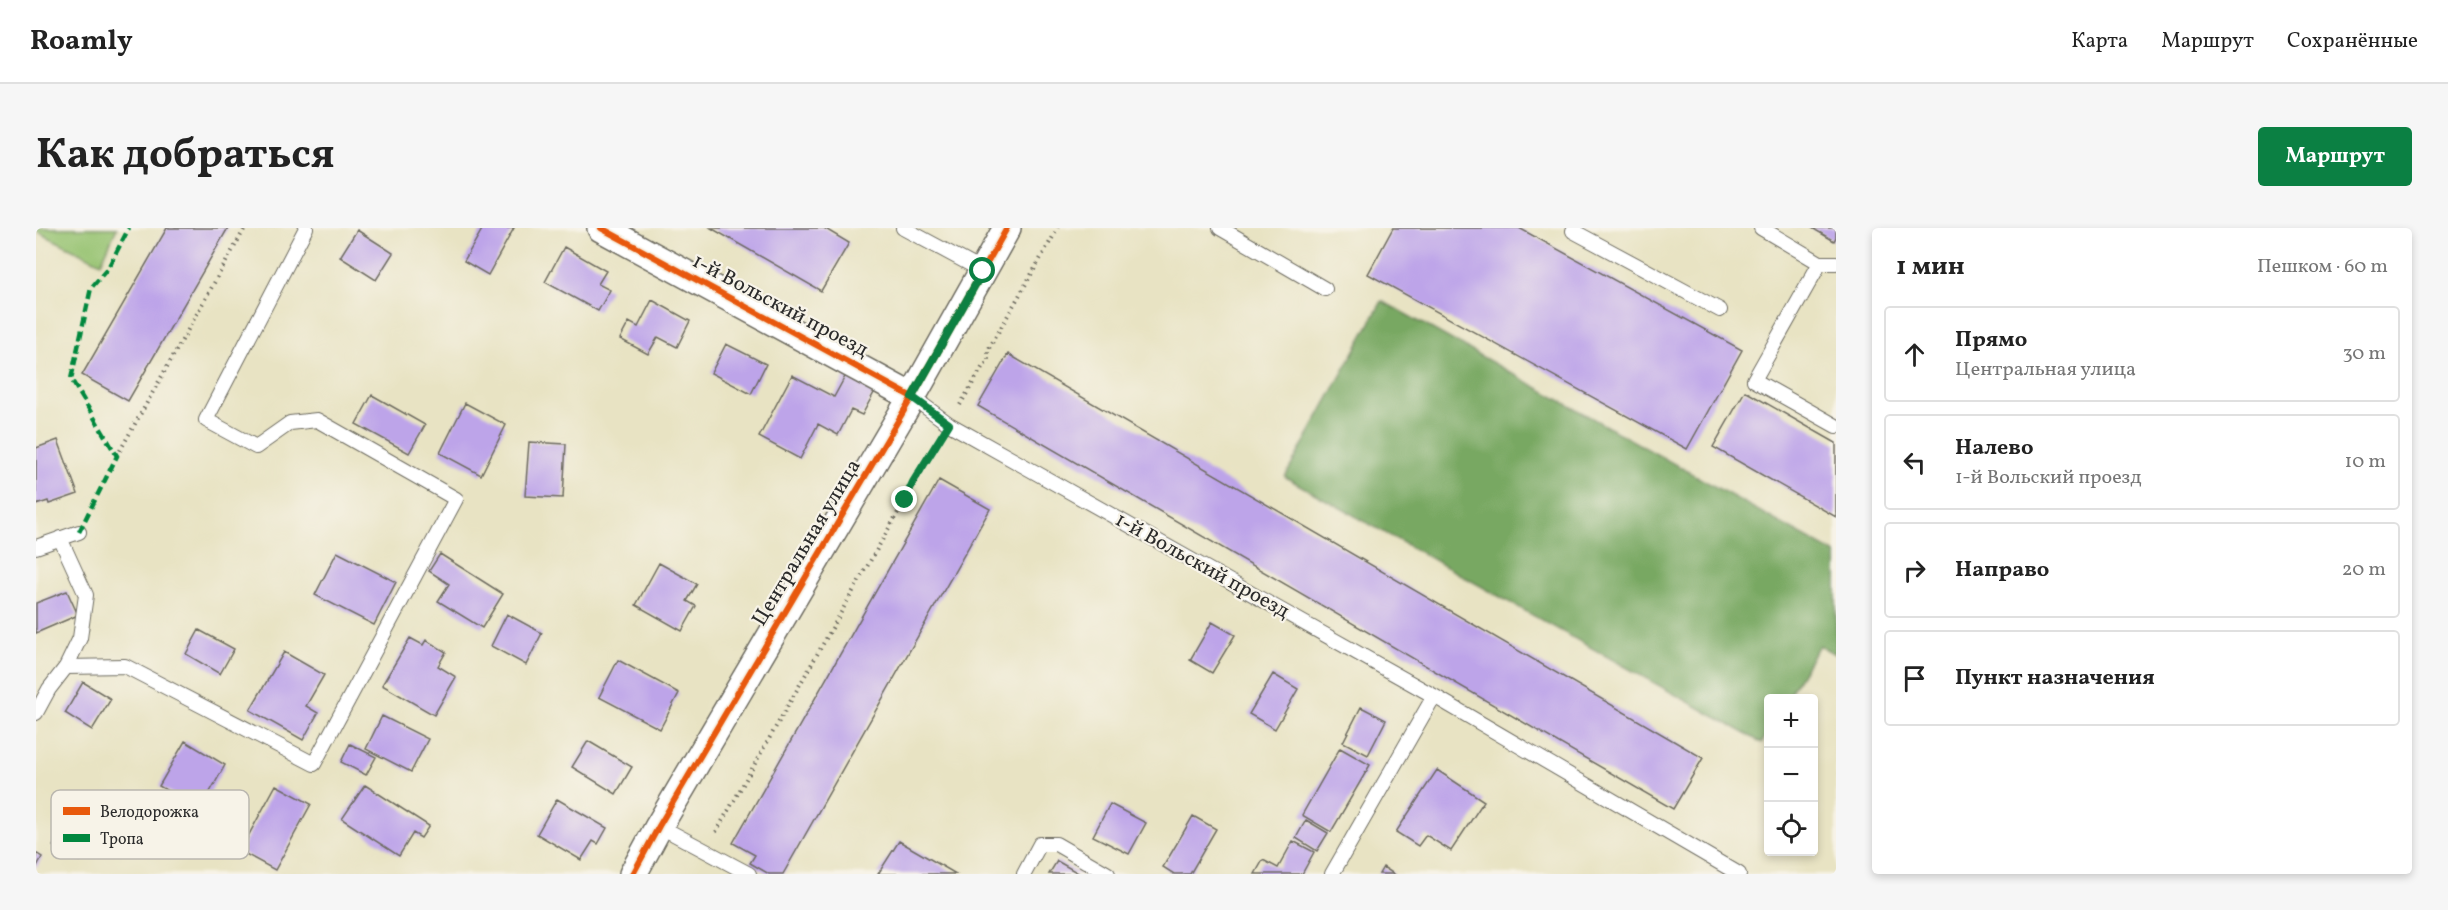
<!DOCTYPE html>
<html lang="ru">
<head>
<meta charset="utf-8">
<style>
  body { margin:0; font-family:Vollkorn,serif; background:#f6f6f6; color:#222 }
  .controls { position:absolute; right:18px; bottom:18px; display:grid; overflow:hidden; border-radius:6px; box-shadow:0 3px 9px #0003 }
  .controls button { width:54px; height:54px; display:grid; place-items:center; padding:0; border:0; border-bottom:2px solid #e0e0e0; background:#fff; color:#222; font:30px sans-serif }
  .stop { position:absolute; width:18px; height:18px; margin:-14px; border:4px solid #0b8043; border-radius:50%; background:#fff }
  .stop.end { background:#0b8043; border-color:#fff; box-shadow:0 2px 6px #0008 }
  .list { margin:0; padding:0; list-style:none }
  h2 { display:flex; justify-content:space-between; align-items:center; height:78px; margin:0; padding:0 24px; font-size:26px }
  h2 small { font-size:20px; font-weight:400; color:#767676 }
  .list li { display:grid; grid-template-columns:39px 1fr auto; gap:18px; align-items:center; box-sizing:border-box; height:96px; margin:0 12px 12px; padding:0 12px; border:2px solid #e0e0e0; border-radius:6px }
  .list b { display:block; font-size:22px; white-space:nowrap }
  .list p { margin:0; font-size:20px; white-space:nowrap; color:#767676 }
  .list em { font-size:20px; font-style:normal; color:#767676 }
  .icon { flex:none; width:33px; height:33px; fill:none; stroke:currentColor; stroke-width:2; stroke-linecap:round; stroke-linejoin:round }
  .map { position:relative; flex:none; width:1800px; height:646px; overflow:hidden; border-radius:6px }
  header { display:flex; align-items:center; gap:36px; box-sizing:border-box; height:84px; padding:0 30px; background:#fff; border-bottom:2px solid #e0e0e0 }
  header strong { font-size:28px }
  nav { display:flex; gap:33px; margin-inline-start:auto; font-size:21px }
  .intro { display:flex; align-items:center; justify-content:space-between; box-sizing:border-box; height:144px; padding:0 36px }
  h1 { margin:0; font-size:42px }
  .button { padding:15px 27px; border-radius:6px; background:#0b8043; color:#fff; font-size:21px; font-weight:700 }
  main { display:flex; gap:36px; padding:0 36px }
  aside { flex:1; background:#fff; border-radius:6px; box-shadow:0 3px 9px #0003 }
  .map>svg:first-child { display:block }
  .green { fill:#95c270; stroke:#60764e; stroke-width:1.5 }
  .forest { fill:#78a862; stroke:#526a46; stroke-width:1.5 }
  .building { fill:#bda4e9 }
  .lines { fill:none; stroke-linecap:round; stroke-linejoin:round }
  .service-casing { stroke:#6d6b60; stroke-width:16 }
  .minor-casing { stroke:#6d6b60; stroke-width:30 }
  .path { stroke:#6d6b60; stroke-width:4; stroke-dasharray:1.5 4.5; stroke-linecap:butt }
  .service { stroke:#fff; stroke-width:14 }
  .minor { stroke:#fff; stroke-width:27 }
  .quiet { stroke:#00873e; stroke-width:4.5; stroke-dasharray:9 4.5; stroke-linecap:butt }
  .cycleway-casing { stroke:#f7f3e8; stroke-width:10 }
  .cycleway { stroke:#e8590c; stroke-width:6 }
  .route { stroke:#0b8043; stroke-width:8 }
  .labels { text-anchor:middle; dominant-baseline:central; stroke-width:4.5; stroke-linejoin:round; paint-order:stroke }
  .street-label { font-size:21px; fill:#2b2b2b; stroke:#f7f3e8 }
  .key { fill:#f7f3e8; stroke:#bab7af; stroke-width:1.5 }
  .key-label { font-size:16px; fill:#2b2b2b }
</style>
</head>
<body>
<header>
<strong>Roamly</strong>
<nav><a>Карта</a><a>Маршрут</a><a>Сохранённые</a></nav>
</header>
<div class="intro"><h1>Как добраться</h1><a class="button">Маршрут</a></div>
<main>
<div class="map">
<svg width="1800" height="646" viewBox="0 0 1800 646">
  <rect width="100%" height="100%" fill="#f7f3e8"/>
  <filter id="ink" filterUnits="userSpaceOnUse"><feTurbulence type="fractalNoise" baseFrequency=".0167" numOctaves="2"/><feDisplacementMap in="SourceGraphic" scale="12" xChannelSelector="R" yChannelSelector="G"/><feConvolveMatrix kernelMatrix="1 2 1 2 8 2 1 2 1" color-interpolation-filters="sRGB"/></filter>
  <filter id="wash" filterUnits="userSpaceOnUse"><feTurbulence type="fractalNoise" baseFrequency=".008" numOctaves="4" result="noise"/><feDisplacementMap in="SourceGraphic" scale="24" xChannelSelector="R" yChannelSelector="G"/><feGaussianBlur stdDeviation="1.35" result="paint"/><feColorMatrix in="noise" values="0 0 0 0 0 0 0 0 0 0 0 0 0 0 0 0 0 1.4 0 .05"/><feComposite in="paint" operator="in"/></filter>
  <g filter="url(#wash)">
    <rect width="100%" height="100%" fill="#e8e3c3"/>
    <path class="green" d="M0,0H81L65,35L0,3Z"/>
    <path class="forest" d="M1346,73L1800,326V427L1783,417L1751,470H1732V503L1726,515L1249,249Z"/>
    <g id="blocks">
      <path class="building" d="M131,0H192L92,173L46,147Z
        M447,0H478L452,47L428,33Z
        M675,0H788L813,15L785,63Z
        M1357,0H1483L1706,122L1651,221L1332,46Z
        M1776,0H1800V9L1798,13Z
        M321,2L357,25L340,52L304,29Z
        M528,19L570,43L562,56L574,62L562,83L509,54Z
        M616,72L654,93L641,119L622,109L612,126L584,111L593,94L602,99Z
        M690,116L730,136L715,166L675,145Z
        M972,126L1667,530L1637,581L942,178Z
        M811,145L840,161L826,187L815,182L802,207L782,196L764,231L723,209L756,147L798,169Z
        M1709,163L1800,215V289L1677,219Z
        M336,167L389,197L373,225L320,196Z
        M429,175L470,197L445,247L404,225Z
        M22,212L42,266L13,276L12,273L0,277V220Z
        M493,214L530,216L527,270L489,268Z
        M903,252L954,281L747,646H733L714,635L719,627L697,615Z
        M301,324L360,354L338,397L279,367Z
        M404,326L467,366L446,400L402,373L413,356L393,343Z
        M623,335L661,356L651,373L660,378L646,403L600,377Z
        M31,363L42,387L0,405V375Z
        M471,386L506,405L490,437L455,418Z
        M1176,394L1199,407L1176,445L1154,432Z
        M163,402L198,421L184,446L150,426Z
        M374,410L387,417L390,412L410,424L402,438L420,449L398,487L346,457Z
        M248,424L288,447L270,478L282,485L267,512L214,482Z
        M582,432L643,465L624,501L563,469Z
        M1237,446L1262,461L1239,501L1213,486Z
        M47,454L75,471L56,502L29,485Z
        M1325,479L1350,492L1332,527L1307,514Z
        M346,488L392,511L375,544L330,521Z
        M149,513L189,537L164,582L123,558Z
        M552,513L596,539L580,566L536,539Z
        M314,516L340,529L330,547L305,534Z
        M1304,520L1334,537L1295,604L1266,587Z
        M1401,542L1448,573L1415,623L1390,607L1382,618L1360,604Z
        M240,557L275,576L239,642L204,623Z
        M329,557L393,598L385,610L377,605L363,628L306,591Z
        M521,571L571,600L562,616L557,613L545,632L501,606Z
        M1074,576L1110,595L1093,626L1057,608Z
        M35,587L61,601L43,633L17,618Z
        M1157,588L1180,601L1154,646H1138L1127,639Z
        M1270,592L1292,605L1281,623L1260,610Z
        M863,613L920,646H842Z
        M1257,613L1278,624L1266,646H1219L1227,632L1242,640Z
        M0,625L6,629L0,640Z
        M1021,633L1044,646H1013Z
        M1347,639L1358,646H1343Z"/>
    </g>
  </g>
  <g filter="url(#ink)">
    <use href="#blocks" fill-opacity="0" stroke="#6d6b60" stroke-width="1.5"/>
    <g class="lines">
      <g class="service-casing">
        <path id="service" d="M867,0L947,43
          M1184,0L1289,61
          M1539,0L1537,3L1684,82
          M1725,0L1784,35H1800
          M1784,35L1718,152L1800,198
          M876,169L913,196L1398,468L1703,646
          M24,310L50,367L44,410L30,439
          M0,319L43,304
          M0,485L13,461L30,439L89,438L278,536L420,271L281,192L254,195L220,219L170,192L270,0
          M623,598L713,646
          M988,646L1004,616H1020L1072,646
          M1296,646L1398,468"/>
      </g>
      <g class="minor-casing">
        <path id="minor" d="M565,0L876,169
          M597,646L623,598L876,169L971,0"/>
      </g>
      <path class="path" d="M924,177L947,138L952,134V122L1022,0
        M81,228L209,0
        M680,604L902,214"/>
      <use href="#service" class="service"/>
      <use href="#minor" class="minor"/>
      <path class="quiet" d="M43,304L81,228L35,151L55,60L72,40L93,0"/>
      <g class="cycleway-casing">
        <path id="cycleway" d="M565,0L876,169
          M597,646L623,598L876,169L971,0"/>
      </g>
      <use href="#cycleway" class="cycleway"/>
    </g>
  </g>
  <g class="lines" filter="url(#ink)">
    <path class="route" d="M869,272L877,254L913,196L876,169L947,43"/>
  </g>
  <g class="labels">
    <g class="street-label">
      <text transform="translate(744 78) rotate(28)">1-й Вольский проезд</text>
      <text transform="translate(771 315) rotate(-59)">Центральная улица</text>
      <text transform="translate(1166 338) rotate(29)">1-й Вольский проезд</text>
    </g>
  </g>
  <rect x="15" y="562" width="198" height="69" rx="9" class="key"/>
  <rect x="27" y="579" width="27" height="8" fill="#e8590c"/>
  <rect x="27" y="606" width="27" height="8" fill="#00873e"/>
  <g class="key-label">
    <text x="64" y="589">Велодорожка</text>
    <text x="64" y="616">Тропа</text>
  </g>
</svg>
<div class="controls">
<button>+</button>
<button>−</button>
<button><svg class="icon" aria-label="locate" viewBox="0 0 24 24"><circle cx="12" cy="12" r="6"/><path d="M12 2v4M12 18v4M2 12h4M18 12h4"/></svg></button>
</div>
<div class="stop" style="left:947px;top:43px"></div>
<div class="stop end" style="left:869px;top:272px"></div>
</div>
<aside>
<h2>1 мин<small>Пешком · 60 m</small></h2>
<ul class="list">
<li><svg class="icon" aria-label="ahead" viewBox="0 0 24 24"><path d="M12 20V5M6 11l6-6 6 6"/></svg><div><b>Прямо</b><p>Центральная улица</p></div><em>30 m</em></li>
<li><svg class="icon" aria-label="left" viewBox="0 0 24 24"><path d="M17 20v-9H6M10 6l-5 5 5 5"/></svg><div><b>Налево</b><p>1-й Вольский проезд</p></div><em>10 m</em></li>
<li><svg class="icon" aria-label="right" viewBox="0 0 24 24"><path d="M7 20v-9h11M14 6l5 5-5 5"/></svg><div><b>Направо</b></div><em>20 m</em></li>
<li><svg class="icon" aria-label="arrive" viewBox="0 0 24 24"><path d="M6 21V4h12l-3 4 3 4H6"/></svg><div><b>Пункт назначения</b></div></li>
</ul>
</aside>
</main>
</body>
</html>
